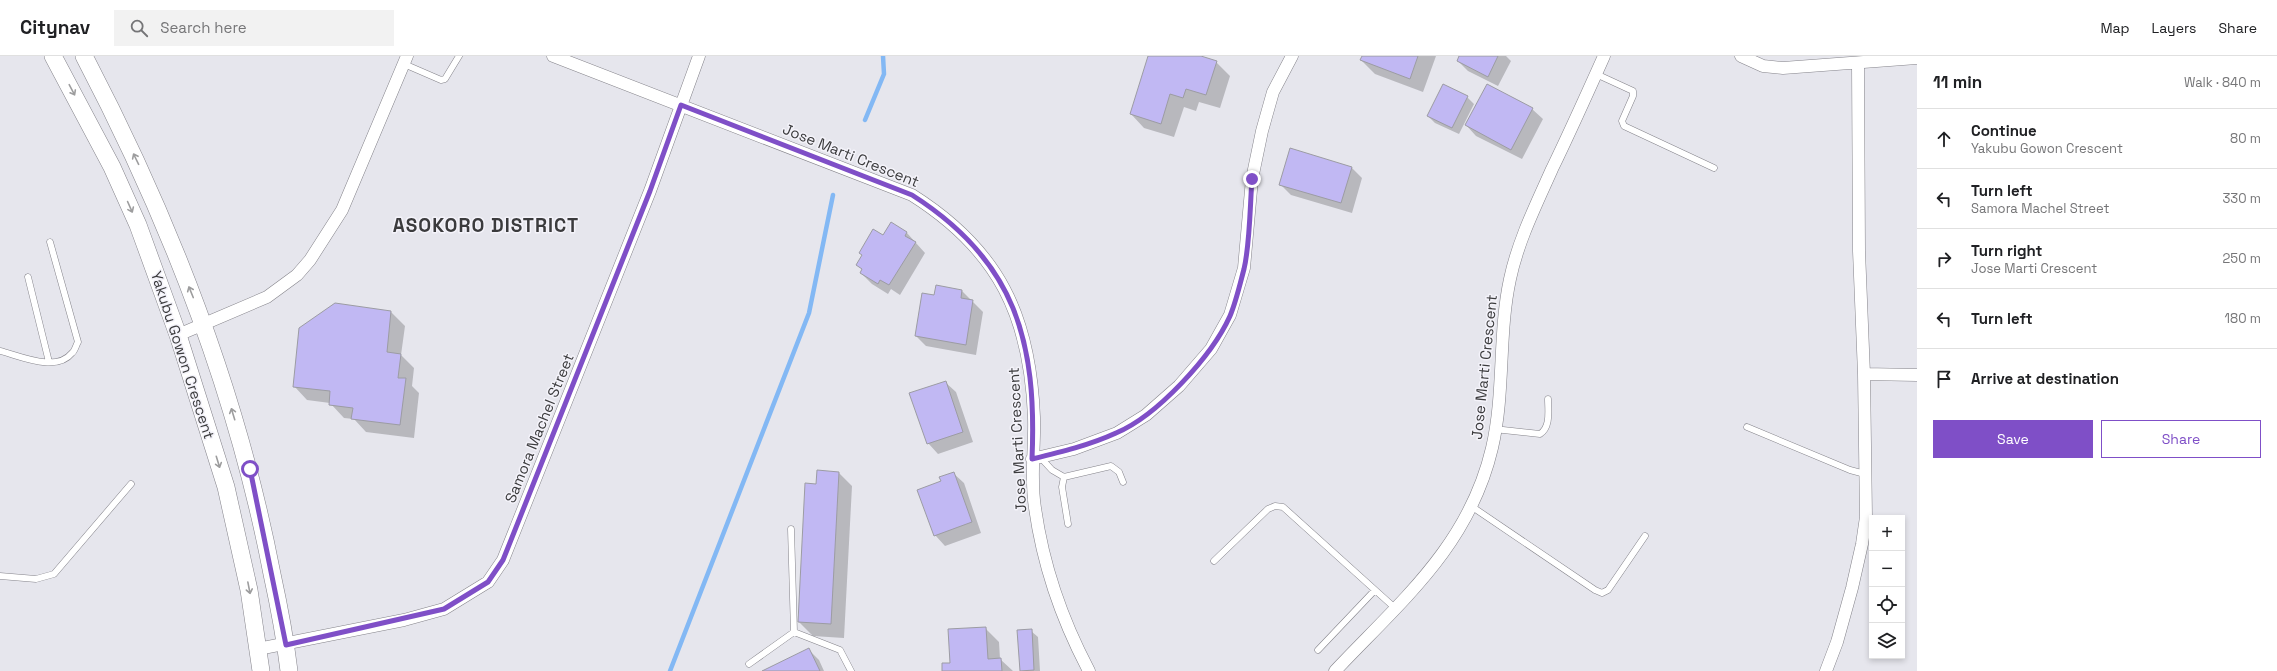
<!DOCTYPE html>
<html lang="en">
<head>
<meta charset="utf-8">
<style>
  body { margin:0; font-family:"Space Grotesk",sans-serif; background:#f2f2f2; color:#202124 }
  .controls { position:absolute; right:12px; bottom:12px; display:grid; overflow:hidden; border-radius:0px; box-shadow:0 2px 6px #0003 }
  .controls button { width:36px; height:36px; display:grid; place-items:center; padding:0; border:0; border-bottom:1px solid #e0e0e0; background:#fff; color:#202124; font:20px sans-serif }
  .stop { position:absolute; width:12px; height:12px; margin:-9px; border:3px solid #7f4fc7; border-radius:50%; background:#fff }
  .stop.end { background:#7f4fc7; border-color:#fff; box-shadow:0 1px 4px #0008 }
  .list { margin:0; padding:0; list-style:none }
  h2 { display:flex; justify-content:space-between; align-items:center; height:52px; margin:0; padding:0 16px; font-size:17px }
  h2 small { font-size:13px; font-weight:400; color:#757577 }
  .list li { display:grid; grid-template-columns:26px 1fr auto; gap:12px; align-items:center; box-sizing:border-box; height:60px; padding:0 16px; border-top:1px solid #e0e0e0 }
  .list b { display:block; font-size:15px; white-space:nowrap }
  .list p { margin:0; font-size:13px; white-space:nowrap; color:#757577 }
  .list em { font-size:13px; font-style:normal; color:#757577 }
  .actions { display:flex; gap:8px; padding:12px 16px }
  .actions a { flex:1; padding:9px 0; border:1px solid #7f4fc7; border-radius:0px; text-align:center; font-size:14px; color:#7f4fc7 }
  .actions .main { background:#7f4fc7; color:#fff }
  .icon { flex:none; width:22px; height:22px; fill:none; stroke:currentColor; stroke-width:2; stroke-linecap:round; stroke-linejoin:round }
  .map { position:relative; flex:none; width:1917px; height:615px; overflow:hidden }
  header { display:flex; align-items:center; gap:24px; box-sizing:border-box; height:56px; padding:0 20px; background:#fff; border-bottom:1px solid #e0e0e0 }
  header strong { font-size:19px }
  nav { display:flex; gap:22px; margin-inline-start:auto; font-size:14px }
  .search { width:280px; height:36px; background:#f2f2f2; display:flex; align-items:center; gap:10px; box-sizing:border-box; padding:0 14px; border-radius:0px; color:#757577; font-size:15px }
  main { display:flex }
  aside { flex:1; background:#fff }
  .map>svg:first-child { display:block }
  .shadow { fill:#0003 }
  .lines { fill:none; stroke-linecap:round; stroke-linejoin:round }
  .stream { stroke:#83b8f4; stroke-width:4.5 }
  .building { fill:#c1b8f3; stroke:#9c9ca3 }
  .lane-casing { stroke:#84838a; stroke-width:7 }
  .street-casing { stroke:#84838a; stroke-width:13 }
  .secondary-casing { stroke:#84838a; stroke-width:18 }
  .lane { stroke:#fff; stroke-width:6 }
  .street { stroke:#fff; stroke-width:12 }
  .secondary { stroke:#fff; stroke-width:17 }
  .oneway { stroke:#9d9d9e }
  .route { stroke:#7f4fc7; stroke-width:5 }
  .labels { text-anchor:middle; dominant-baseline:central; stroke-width:3; stroke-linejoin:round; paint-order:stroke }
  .street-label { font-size:15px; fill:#3b3b3d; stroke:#f4f3fa }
  .district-label { font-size:19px; font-weight:bold; letter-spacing:1px; fill:#3b3b3d; stroke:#f4f3fa }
</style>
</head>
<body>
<header>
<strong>Citynav</strong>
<div class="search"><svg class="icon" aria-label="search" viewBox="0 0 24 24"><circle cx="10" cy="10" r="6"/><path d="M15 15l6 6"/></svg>Search here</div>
<nav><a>Map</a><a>Layers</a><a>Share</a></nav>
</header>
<main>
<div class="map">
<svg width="1917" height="615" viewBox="0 0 1917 615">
  <rect width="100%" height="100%" fill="#e6e6ed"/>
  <path class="shadow" d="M1149,0H1198L1216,6L1230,20L1220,52L1199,46L1196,55L1184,51L1174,81L1144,72L1131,58Z
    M1363,0H1436L1423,36L1375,18L1361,4Z
    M1460,0H1506L1511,5L1498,30L1468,15L1458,5Z
    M1467,41L1474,48L1459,78L1435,67L1428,60Z
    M1532,53L1543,63L1522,103L1476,80L1466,69Z
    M1352,112L1362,122L1352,157L1291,139L1281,129Z
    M907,177L925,197L900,239L891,233L888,238L872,228L861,217L863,214L857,209L884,180Z
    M937,230L962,235L983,256L976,299L926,290L916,280L935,240Z
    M335,248L391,256L405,270L401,299L414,312L412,330L419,337L414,382L366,376L354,363L344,362L330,347L307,344L294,330Z
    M945,326L956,336L973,386L938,398L928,387Z
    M838,416L852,430L844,582L813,580L799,566L806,428L817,429Z
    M953,417L964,427L981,477L945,490L935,479L942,426Z
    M986,573L999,586L1000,603L1013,615H943Z
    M1031,575L1038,581L1040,615H1022Z
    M809,594L819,604L824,615H765Z"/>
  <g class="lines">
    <path class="stream" d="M865,64L884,18L883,0
      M670,615L809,257L833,139"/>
  </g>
  <path class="building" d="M1148,0H1201L1217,5L1206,39L1186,33L1183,42L1170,38L1161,68L1130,58Z
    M1362,0H1418L1410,23L1360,4Z
    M1459,0H1498L1488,21L1457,5Z
    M1443,28L1468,40L1452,72L1427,60Z
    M1487,28L1533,52L1511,94L1465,69Z
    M1290,92L1352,111L1341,147L1279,129Z
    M891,166L907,176L905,180L916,186L889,229L880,224L878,228L860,217L862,213L856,209L862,199L859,197L873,173L883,179Z
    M936,229L962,234L961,242L973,244L966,289L915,280L922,237L934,239Z
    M335,247L391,255L387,296L401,298L398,322H406L400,369L351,363L353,352L329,349L330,335L293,331L299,272Z
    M946,325L963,376L927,388L909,337Z
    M817,414L839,416L831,568L798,566L805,427L816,428Z
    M954,416L972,466L934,480L917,434L941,425L939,421Z
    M986,571L988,603L1001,602L1002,615H942V607H950L948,573Z
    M1032,573L1034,614L1020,615L1017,574Z
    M809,592L820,615H762Z"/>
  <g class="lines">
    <g class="lane-casing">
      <path id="lane" d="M404,8L441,24L445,23L459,0
        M1596,18L1633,35V40L1622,65L1624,70L1714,112
        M28,221L49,306
        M0,295C20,300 56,317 72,297C75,295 76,289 78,286L50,186
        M1747,371L1850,414L1865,418
        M1494,373L1540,378C1551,371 1548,354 1548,343
        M1040,401L1052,414L1064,421L1111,410L1119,416L1123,426
        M1064,421L1062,431L1068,468
        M1471,450L1595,534L1602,537L1608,534L1645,480
        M791,473L794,576L840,594L851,615
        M1214,505L1268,453L1275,450L1283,451L1395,552
        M0,520L36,523L54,518L131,428
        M1318,594L1375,534
        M749,608L794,576"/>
    </g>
    <g class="street-casing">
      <path id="street" d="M553,0L912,139C999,194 1030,260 1034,361C1035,392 1030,422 1035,452C1043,509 1062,564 1089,615
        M1741,0L1763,10L1783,12L1917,2
        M178,279L267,241L297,219L310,204L342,154L407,0
        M1864,318L1917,319
        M1032,403L1074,393L1117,377L1146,359L1179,330L1211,293L1230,259L1244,212L1252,123L1262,75L1273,36L1292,0
        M258,593L404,564L444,553L488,526L503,504L650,135L699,0
        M1335,615C1401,545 1469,490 1492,392C1505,337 1498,278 1510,223C1518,185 1536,149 1552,113C1570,76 1587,38 1604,0
        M1826,615L1837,586L1852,532L1862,488L1866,461L1864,318L1859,195L1858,8"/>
    </g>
    <g class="secondary-casing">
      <path id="secondary" d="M53,0L112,111L138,169L178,279L226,431L249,534L261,615
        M84,0C170,164 237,336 272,518C279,550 285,582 289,615"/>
    </g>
    <use href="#lane" class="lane"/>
    <use href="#street" class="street"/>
    <use href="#secondary" class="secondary"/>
  </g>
  <defs><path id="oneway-shaft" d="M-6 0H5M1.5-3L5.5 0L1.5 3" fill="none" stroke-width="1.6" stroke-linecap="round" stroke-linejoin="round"/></defs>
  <g class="oneway">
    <use href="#oneway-shaft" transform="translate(72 34) rotate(62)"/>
    <use href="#oneway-shaft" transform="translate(136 103) rotate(-116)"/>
    <use href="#oneway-shaft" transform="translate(130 151) rotate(66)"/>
    <use href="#oneway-shaft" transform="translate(191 236) rotate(-112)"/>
    <use href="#oneway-shaft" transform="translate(233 358) rotate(-107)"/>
    <use href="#oneway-shaft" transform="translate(218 406) rotate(73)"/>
    <use href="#oneway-shaft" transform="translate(249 532) rotate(79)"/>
  </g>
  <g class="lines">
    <path class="route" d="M250,413L286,589L444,553L488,526L503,504L650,135L681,49L912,139C1016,205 1037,286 1032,403C1061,396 1090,389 1116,377C1157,360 1212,300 1230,260C1236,246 1240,228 1244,213C1250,188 1250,149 1252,123"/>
  </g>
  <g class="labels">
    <g class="street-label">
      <text transform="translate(851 99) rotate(22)">Jose Marti Crescent</text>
      <text transform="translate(183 299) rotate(72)">Yakubu Gowon Crescent</text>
      <text transform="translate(1484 311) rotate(-84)">Jose Marti Crescent</text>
      <text transform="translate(539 372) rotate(-68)">Samora Machel Street</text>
      <text transform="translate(1017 384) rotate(-93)">Jose Marti Crescent</text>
    </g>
    <g class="district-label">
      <text x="486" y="169">ASOKORO DISTRICT</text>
    </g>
  </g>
</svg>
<div class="controls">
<button>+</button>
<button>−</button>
<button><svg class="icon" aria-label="locate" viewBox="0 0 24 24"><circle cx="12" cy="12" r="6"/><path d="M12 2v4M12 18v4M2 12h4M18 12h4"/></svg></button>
<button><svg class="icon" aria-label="layers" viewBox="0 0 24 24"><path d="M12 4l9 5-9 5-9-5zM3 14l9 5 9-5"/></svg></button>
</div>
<div class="stop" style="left:250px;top:413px"></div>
<div class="stop end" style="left:1252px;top:123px"></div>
</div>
<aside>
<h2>11 min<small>Walk · 840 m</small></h2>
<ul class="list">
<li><svg class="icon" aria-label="ahead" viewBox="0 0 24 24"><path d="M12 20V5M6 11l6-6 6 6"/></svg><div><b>Continue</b><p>Yakubu Gowon Crescent</p></div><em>80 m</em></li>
<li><svg class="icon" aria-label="left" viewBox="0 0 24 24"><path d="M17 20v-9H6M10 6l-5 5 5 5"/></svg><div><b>Turn left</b><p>Samora Machel Street</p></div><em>330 m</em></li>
<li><svg class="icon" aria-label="right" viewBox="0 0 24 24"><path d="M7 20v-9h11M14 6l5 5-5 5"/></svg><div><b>Turn right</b><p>Jose Marti Crescent</p></div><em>250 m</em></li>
<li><svg class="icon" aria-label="left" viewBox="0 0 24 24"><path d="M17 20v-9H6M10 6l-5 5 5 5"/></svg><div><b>Turn left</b></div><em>180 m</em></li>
<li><svg class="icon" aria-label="arrive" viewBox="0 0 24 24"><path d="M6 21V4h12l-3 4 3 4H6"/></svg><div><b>Arrive at destination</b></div></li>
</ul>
<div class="actions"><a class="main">Save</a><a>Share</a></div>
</aside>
</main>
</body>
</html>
